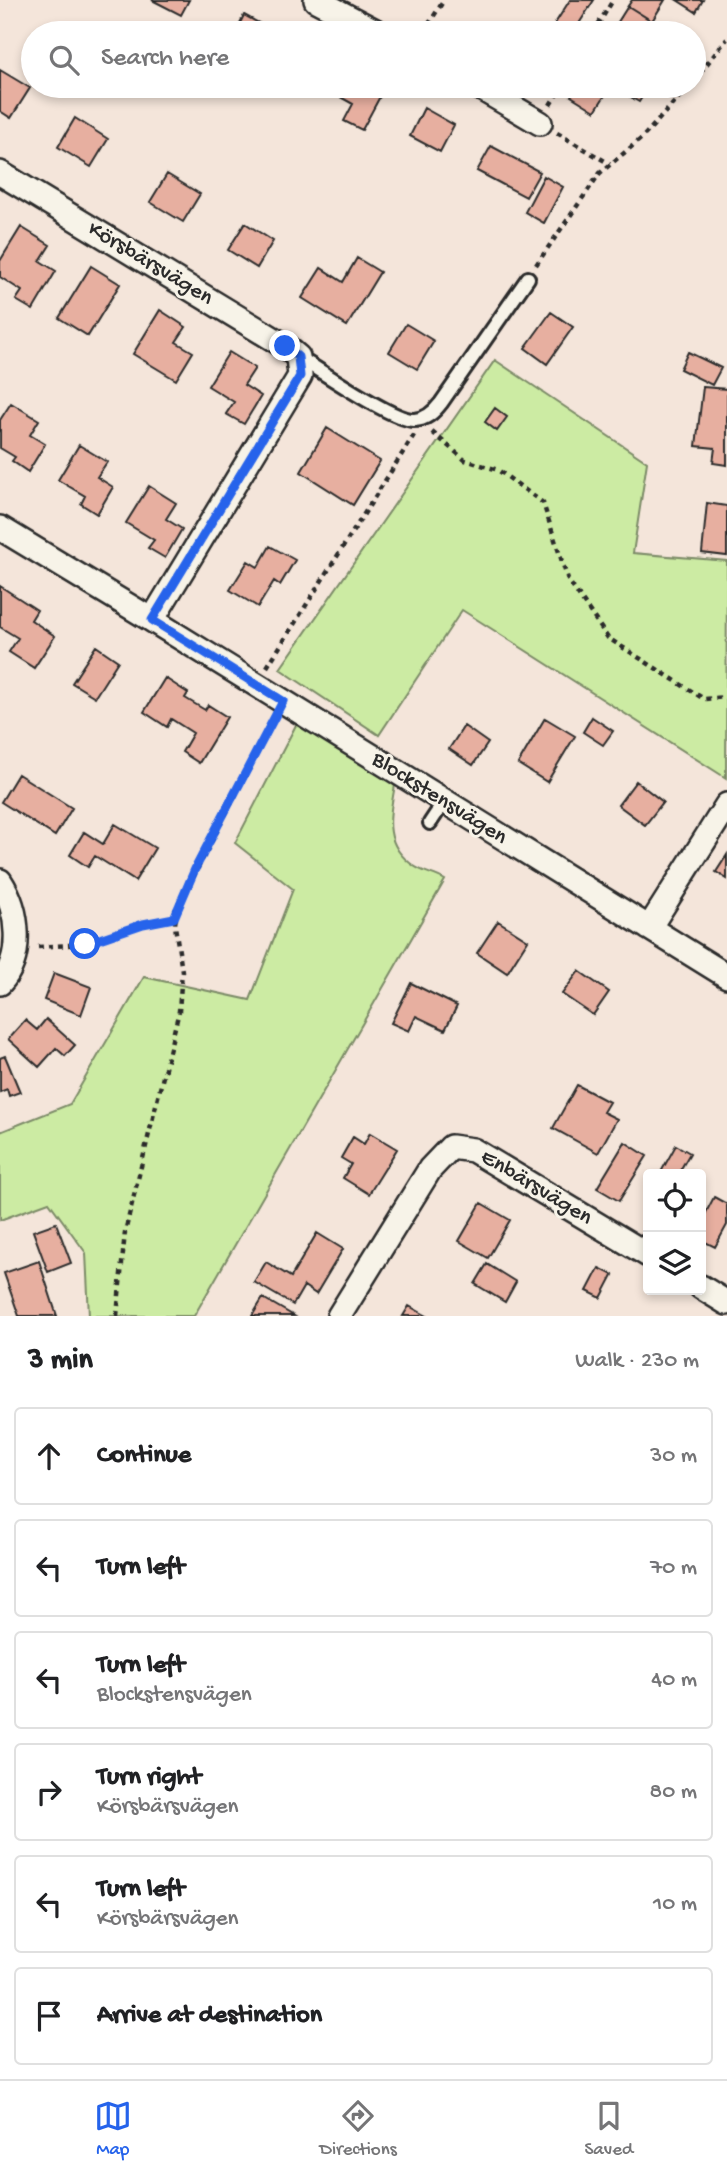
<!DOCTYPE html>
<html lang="en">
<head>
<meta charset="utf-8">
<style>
  body { margin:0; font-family:"Gochi Hand",sans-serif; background:#f2f2f2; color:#202124 }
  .controls { position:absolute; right:21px; bottom:21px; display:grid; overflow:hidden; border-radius:7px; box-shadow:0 4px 10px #0003 }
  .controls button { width:63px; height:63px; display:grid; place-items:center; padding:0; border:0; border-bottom:2px solid #e0e0e0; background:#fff; color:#202124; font:35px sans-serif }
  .stop { position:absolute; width:21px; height:21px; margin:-16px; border:5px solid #2563eb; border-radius:50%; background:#fff }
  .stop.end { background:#2563eb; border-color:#fff; box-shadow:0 2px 7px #0008 }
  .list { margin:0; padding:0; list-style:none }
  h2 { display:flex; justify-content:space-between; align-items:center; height:91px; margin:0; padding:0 28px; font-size:30px }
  h2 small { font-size:23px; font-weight:400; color:#757577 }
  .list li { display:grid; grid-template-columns:46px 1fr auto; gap:21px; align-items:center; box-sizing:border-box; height:98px; margin:0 14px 14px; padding:0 14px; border:2px solid #e0e0e0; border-radius:7px }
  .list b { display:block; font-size:26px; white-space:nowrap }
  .list p { margin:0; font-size:23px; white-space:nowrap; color:#757577 }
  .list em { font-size:23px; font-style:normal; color:#757577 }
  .icon { flex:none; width:38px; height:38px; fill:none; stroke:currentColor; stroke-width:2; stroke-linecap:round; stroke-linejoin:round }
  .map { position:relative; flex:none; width:727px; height:1316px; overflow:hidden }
  .search { position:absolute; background:#fff; box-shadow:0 4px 10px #0003; left:21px; right:21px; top:21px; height:77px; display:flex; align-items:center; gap:18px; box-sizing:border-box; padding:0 24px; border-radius:38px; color:#757577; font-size:26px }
  .sheet { height:763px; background:#fff }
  nav { display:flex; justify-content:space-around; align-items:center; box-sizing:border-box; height:98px; border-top:2px solid #e0e0e0; background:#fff; font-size:19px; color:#757577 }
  nav a { display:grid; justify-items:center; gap:4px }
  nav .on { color:#2563eb }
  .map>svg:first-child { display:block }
  .green { fill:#cceba3; stroke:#7c8b67; stroke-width:2 }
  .building { fill:#e7afa0; stroke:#2b2b2b; stroke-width:2 }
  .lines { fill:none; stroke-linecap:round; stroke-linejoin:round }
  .service-casing { stroke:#2b2b2b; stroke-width:18 }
  .minor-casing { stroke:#2b2b2b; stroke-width:28 }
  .path { stroke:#2b2b2b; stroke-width:4.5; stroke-dasharray:5 5; stroke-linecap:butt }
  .service { stroke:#f7f3e8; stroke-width:12 }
  .minor { stroke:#f7f3e8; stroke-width:23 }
  .route { stroke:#2563eb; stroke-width:9 }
  .labels { text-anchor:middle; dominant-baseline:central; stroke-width:6; stroke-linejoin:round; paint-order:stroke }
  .street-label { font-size:23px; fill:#2b2b2b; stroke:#f7f3e8 }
</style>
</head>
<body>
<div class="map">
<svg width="727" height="1316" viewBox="0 0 727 1316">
  <rect width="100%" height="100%" fill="#f4e5da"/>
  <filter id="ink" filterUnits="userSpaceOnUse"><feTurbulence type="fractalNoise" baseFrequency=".0143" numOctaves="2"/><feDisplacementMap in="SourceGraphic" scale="14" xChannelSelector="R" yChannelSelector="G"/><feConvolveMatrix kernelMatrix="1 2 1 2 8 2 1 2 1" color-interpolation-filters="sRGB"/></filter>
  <g filter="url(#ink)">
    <path class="green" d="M495,360L647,462L633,553L727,561L726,778L462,610L379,735L280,669Z
      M297,723L395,785C389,818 383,845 414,866C422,872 435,874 445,880L194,1316H89L86,1253L49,1202L0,1220V1132L70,1104L144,977L250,1000L293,889L235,843Z"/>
    <path class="building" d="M152,0H189L181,15Z
      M570,0H594L573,33H549Z
      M632,0H665L652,21L628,6Z
      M677,0H703L696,12Z
      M628,6L652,21L671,33H611Z
      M244,15L277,33H235Z
      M0,70L30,88L11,118L0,111Z
      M326,86H379L384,89L362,130L344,121L353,104L324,88Z
      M578,86H611L595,111L571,96Z
      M612,86H649L639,102Z
      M424,108L454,125L440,152L410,136Z
      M75,118L108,139L91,167L58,147Z
      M491,146L540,172L526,197L477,171Z
      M167,174L200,194L183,222L150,202Z
      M544,176L563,187L544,223L525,212Z
      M245,223L273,241L257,268L228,250Z
      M21,227L50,245L40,261L56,271L33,310L16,300L22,291L0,277V261Z
      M357,258L380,272L347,326L302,298L321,268L343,282Z
      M91,266L120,284L88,336L59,318Z
      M160,310L186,327L176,342L193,352L176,380L133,354Z
      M551,312L573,327L547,364L525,348Z
      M406,324L434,341L417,369L389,352Z
      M229,352L255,368L244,385L261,396L244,424L226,414L234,402L208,386Z
      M688,352L721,368L712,385L680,369Z
      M703,387L727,389V465L713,463L715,448L696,446Z
      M11,403L39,420L30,435L45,444L28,472L12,461L15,457L0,448V420Z
      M495,408L507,417L497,431L485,422Z
      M327,428L380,461L353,505L301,472Z
      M79,445L107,462L97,477L113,487L97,514L81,504L85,496L58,480Z
      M149,486L176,503L166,519L182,529L165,558L148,548L154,540L126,523Z
      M707,503L727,506V556L702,553Z
      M270,546L295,560L280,585L274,581L258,607L230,590L248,561L258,567Z
      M0,586L37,610L31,620L55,636L34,668L9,652L18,638L0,627Z
      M96,646L118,661L95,697L72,683Z
      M165,678L188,693L185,698L205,710L208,705L227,717L199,763L182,752L193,733L171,719L167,727L144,712Z
      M592,717L613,731L603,745L583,732Z
      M545,718L575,736L547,782L518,764Z
      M464,726L488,743L473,765L449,749Z
      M18,774L72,808L55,836L1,802Z
      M636,781L663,802L645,825L618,805Z
      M115,824L155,848L135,881L95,856L88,867L70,855L84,832L103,844Z
      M727,855V879L716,872Z
      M498,921L528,940L507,973L477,953Z
      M579,971L609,992L593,1015L562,994Z
      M54,973L91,987L81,1015L44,1000Z
      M411,983L457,1006L445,1030L416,1016L409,1031L391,1023Z
      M46,1019L75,1045L65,1056L56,1048L39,1067L8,1039L25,1020L37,1030Z
      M5,1056L20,1092L9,1096L7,1089L0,1092V1058Z
      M577,1085L609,1102L603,1112L617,1119L598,1153L553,1128Z
      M370,1133L397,1149L369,1194L343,1178L351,1164L341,1158L353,1137L364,1144Z
      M625,1142L647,1156L619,1201L597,1188Z
      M676,1145L690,1153L678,1174H665L661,1172Z
      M714,1197L727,1204V1225L715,1247L701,1240V1222Z
      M481,1203L510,1220L488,1258L459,1241Z
      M56,1223L71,1263L48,1272L33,1231Z
      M317,1233L343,1249L316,1294L304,1286L293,1305L254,1282L266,1262L291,1277Z
      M39,1261L57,1316H19L4,1273Z
      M487,1264L516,1282L505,1302L475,1284Z
      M599,1268L613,1275L601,1298L587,1291Z
      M263,1298L294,1316H252Z
      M409,1306L427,1316H403Z"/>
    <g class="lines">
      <g class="service-casing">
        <path id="service" d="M298,357C320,370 393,421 414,420C426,420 434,412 441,403L528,278
          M430,823L444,802"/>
      </g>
      <g class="minor-casing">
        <path id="minor" d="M316,0L379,33
          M477,86L540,123
          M0,173L285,346L298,357L300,376L152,620L0,528
          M152,620L727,976
          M0,881C19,910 24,957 0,983
          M649,928L727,805
          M701,1287L727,1303
          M339,1316L430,1169L451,1147L473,1150L648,1255"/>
      </g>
      <path class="path" d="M423,33L444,0
        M593,33L613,0
        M694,80L727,39
        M550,105L562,86
        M557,133L610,164
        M536,265L600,173L642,138L689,86
        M432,432L465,460L498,470L543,503L568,580L608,638L704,699L727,697
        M267,667L414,435
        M38,947L85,944L143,924L174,918
        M117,1316L125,1232L179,1011L182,971L175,926L176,910L274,718"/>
      <use href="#service" class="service"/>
      <use href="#minor" class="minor"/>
    </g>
  </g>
  <g class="lines" filter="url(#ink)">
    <path class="route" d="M85,944L143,924L174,918L195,869L283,701L152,620L300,376L298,357L285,346"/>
  </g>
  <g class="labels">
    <g class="street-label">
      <text transform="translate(150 264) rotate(31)">Körsbärsvägen</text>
      <text transform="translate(439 799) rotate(32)">Blockstensvägen</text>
      <text transform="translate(536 1188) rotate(31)">Enbärsvägen</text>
    </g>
  </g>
</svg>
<div class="controls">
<button><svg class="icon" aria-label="locate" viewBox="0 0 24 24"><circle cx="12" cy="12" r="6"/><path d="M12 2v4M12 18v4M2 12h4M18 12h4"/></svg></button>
<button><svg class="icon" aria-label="layers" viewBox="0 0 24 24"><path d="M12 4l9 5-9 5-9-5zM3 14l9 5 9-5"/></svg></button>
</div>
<div class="stop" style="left:85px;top:944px"></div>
<div class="stop end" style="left:285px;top:346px"></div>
<div class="search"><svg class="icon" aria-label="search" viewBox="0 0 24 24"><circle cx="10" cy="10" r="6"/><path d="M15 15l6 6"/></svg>Search here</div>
</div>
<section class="sheet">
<h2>3 min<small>Walk · 230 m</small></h2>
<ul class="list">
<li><svg class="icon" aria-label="ahead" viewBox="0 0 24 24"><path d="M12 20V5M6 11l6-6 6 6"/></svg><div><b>Continue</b></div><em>30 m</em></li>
<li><svg class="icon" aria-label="left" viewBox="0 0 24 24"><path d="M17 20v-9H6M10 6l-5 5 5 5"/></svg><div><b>Turn left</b></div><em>70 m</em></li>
<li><svg class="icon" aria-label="left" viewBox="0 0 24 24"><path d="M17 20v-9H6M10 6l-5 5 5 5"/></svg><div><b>Turn left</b><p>Blockstensvägen</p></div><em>40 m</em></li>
<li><svg class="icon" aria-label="right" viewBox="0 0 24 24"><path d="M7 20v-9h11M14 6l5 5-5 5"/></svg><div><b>Turn right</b><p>Körsbärsvägen</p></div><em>80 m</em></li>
<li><svg class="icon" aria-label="left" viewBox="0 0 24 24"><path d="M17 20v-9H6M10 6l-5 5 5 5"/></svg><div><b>Turn left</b><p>Körsbärsvägen</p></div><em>10 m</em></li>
<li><svg class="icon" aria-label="arrive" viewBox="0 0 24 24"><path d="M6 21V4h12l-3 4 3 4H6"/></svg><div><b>Arrive at destination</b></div></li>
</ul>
</section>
<nav>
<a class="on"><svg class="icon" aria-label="map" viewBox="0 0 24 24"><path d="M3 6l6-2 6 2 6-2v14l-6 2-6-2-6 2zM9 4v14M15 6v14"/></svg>Map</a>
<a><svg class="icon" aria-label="directions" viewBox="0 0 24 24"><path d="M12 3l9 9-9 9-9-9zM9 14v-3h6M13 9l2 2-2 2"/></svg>Directions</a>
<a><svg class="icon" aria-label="saved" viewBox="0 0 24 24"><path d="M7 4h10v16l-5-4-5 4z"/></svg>Saved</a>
</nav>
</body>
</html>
